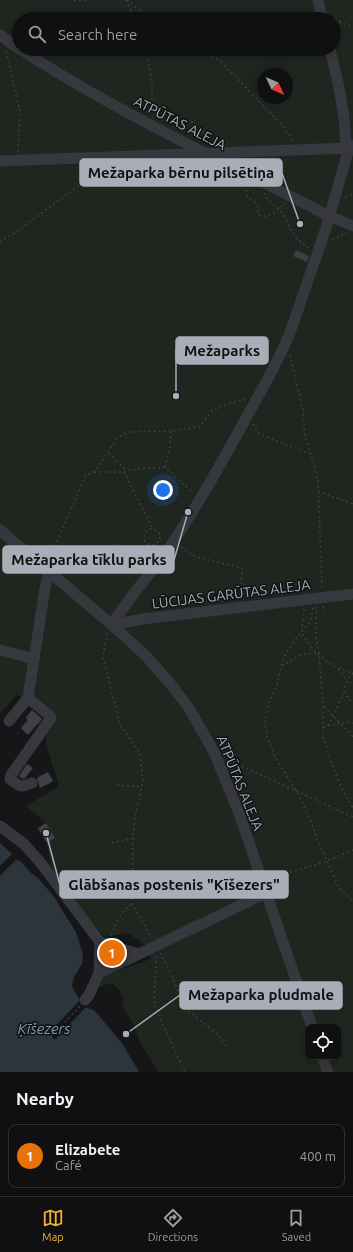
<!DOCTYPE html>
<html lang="en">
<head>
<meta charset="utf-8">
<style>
  body { margin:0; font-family:Ubuntu,sans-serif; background:#1e1e20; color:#f1f3f6 }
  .controls { position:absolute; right:12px; bottom:12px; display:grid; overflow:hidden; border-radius:8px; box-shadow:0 2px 6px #0003 }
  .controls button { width:36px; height:36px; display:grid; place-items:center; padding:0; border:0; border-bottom:1px solid #303032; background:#101012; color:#f1f3f6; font:20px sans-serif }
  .compass { position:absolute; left:257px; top:68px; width:36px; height:36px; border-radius:50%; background:#101012; box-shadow:0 2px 6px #0003; rotate:134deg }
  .you { position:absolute; left:163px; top:490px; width:14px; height:14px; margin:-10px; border:3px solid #fff; border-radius:50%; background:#1a73e8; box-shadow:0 0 0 6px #1a73e833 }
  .badge { display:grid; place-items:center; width:26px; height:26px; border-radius:50%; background:#f2b134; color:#fff; font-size:13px; font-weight:700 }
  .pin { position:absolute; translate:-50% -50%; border:2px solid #fff; box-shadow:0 1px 4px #0006 }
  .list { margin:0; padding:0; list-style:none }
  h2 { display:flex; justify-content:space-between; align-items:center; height:52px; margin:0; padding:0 16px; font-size:17px }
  h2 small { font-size:13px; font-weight:400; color:#9c9d9f }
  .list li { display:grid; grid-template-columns:26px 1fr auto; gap:12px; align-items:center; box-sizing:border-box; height:64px; margin:0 8px 8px; padding:0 8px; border:1px solid #303032; border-radius:8px }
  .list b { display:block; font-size:15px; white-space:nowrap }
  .list p { margin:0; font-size:13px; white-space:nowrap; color:#9c9d9f }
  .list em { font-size:13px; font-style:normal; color:#9c9d9f }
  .icon { flex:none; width:22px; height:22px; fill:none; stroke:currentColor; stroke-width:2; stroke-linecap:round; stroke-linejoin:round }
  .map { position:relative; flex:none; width:353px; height:1072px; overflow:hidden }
  .search { position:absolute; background:#101012; box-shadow:0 2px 6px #0003; left:12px; right:12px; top:12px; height:44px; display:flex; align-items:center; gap:10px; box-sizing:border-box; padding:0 14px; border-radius:22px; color:#9c9d9f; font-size:15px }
  .sheet { height:124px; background:#101012 }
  nav { display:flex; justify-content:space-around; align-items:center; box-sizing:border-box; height:56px; border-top:1px solid #303032; background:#101012; font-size:11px; color:#9c9d9f }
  nav a { display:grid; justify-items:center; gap:2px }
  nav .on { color:#f2b134 }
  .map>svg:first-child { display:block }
  .green { fill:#1e261f; fill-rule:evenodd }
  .water { fill:#2c353c }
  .pier { fill:#161618 }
  .building { fill:#404145; stroke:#303034 }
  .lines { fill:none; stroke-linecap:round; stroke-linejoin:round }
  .path { stroke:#3d3f44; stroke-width:1.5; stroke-dasharray:2 3; stroke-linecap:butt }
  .minor { stroke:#37383d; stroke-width:11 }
  .labels { text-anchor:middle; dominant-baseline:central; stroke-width:3; stroke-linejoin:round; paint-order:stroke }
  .street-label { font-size:14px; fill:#a8adb8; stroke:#111113 }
  .water-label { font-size:15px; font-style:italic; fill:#7f9bb3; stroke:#111113 }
  .leader { fill:none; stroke:#a8adb8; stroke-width:1.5 }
  .callout-dot { fill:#a8adb8; stroke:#111113; stroke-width:1.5 }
  .callout { fill:#a8adb8; stroke:#a8adb8; stroke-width:1.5 }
  .callout-label { font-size:15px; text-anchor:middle; font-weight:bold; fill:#111 }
</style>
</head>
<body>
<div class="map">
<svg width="353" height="1072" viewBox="0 0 353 1072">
  <rect width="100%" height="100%" fill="#161618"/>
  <path class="green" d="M0,0H353V1072H159L140,1043L134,1025L123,1008V998L119,990L112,983L95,988L102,976L151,959L147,946L128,933L105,937L54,881L47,843L54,838L46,823L26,806L59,786L47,747L44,717L17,694L10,703L0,713ZM19,19H334V49H19ZM263,74H287V98H263ZM308,1027H338V1057H308Z"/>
  <path class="water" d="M0,843L12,854L16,860L20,861L30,872L39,879L55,898L62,910L76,932L83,955L82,964L74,977L72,986L80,1001L86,1008L94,1010L122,1043L139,1072H0Z"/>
  <path class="pier" d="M12,854L16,860L0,876V866Z
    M81,999L87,1006L55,1040L48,1034Z"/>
  <path class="building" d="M296,250L309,256L307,262L293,256Z
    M32,710L42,719L38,724H37L29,734H27L21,728L28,720L26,718Z
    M27,764L33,768L25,778L23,779L19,776Z
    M48,772L53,781L40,788L37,778Z
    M46,823L55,838L47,843L38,828Z"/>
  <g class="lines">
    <path class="path" d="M74,0L76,1L87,0
      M126,0L135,19
      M127,0L151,19
      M330,17L341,22
      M334,21L342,23L353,27
      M146,49L152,81V102L150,114
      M199,49L220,61L282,125L293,140
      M6,51L20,111L18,152
      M175,128L180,121C194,117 205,131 208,144
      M246,185L247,196C255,205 259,200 258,214C267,222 278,209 285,203
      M264,193C268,203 278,205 283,214C285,216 285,219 287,222C291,233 299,242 309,248
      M345,197L353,195
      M332,240L347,233
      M0,242L13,234L105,166
      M290,355L303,410L305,437L311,454
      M253,424L259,434L311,454L318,480L322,588
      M171,431L170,448L165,467L193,493
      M109,453L126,470
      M94,472H124L126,470L165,467
      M124,472L153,529
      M318,491L353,504
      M144 537a8 8 0 1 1 16 0a8 8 0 1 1-16 0Z
      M114,544L139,559
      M181,547L196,557L242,568L241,583L223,600
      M49,560L86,475L94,472L117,439L122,435L130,432L171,431L199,427L213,410L227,404L247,399
      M129,564L135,557
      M146,564L139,559L150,545
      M323,606L324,612
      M316,607V639L319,654L323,705V735L331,762L342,789L353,808
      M313,608L310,622L294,641L284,657L281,666L277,686L269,702L265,719L267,736L275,757L300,797L314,829L317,839L327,861L339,888L353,901
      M304,609C304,617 301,626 303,634C306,645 328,664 338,668C343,670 348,672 353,673
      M107,633L103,657L120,725L140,753L143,781L135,817L133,838L132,904L152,938
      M282,666C293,659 304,651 317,654
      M338,669L346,678
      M353,673C343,683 342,694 353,703
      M324,706L353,737
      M328,726L344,693
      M323,727L347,722L353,723
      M228,760L353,817
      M117,785L142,787
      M112,843L133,838
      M271,878L327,861L353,850
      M111,935C117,922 120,912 132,904
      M160,953L168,967L185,1008L218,1035L226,1046
      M156,956L154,1005L185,1072
      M51,1037L80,1006"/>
    <path class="minor" d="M318,0L322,19
      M0,35L19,49
      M20,49C118,113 225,162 329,216L353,226
      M0,161L349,148L351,145
      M0,530L112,625L147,657L169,682L189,708L214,752L240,816L312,1027
      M112,625C128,598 149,576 167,551C196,509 221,464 245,420C261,391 279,361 291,330L326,228L349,148L346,143L344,118L339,87L330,49
      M112,625L143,619L353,594
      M0,650L34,659
      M28,698L50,716L51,718L11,775L10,779C21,787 19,788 32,783
      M9,721L28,698L45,588L49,571
      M0,826L24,844L40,862L100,942
      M138,954L100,942L99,973L266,893
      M85,1000L89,995L99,973
      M322,1057L328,1072"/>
  </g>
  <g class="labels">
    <g class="street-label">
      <text transform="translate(180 123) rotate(27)">ATPŪTAS ALEJA</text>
      <text transform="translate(231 594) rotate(-7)">LŪCIJAS GARŪTAS ALEJA</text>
      <text transform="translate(240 783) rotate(68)">ATPŪTAS ALEJA</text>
    </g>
    <g class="water-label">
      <text x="44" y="1028">Ķīšezers</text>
    </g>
  </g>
  <path class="leader" d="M300 224L282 173M176 396L176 350M188 512L174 560M46 833L60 885M126 1034L180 995"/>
  <g class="callout-dot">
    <circle cx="300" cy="224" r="4"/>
    <circle cx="176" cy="396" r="4"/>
    <circle cx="188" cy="512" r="4"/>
    <circle cx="46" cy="833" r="4"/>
    <circle cx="126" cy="1034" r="4"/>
  </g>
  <g class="callout">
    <rect x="80" y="159" width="202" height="27" rx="4"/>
    <rect x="176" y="337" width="92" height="27" rx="4"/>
    <rect x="3" y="546" width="171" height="27" rx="4"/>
    <rect x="60" y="871" width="228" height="27" rx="4"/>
    <rect x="180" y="982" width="162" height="27" rx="4"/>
  </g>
  <g class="callout-label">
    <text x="181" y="178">Mežaparka bērnu pilsētiņa</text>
    <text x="222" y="356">Mežaparks</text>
    <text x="89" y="565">Mežaparka tīklu parks</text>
    <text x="174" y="890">Glābšanas postenis "Ķīšezers"</text>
    <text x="261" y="1000">Mežaparka pludmale</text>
  </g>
</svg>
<div class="controls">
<button><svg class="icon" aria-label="locate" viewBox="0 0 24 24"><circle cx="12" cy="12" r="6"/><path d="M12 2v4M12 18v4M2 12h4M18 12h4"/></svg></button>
</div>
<svg class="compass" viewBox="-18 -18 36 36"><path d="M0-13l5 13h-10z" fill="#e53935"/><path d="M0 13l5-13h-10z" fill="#9c9d9f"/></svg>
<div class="you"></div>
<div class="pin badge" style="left:112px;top:953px;background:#e8710a">1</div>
<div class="search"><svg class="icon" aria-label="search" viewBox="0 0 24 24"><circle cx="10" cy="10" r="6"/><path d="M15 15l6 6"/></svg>Search here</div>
</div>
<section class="sheet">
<h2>Nearby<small></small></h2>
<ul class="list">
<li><span class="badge" style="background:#e8710a">1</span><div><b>Elizabete</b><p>Café</p></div><em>400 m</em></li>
</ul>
</section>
<nav>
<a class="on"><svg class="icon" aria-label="map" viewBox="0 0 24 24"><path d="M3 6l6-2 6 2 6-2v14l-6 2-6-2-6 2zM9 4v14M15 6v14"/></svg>Map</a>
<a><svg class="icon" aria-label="directions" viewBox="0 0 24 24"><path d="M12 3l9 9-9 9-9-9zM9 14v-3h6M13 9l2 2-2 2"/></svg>Directions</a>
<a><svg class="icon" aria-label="saved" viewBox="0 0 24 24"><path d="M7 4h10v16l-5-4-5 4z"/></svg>Saved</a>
</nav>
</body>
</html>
